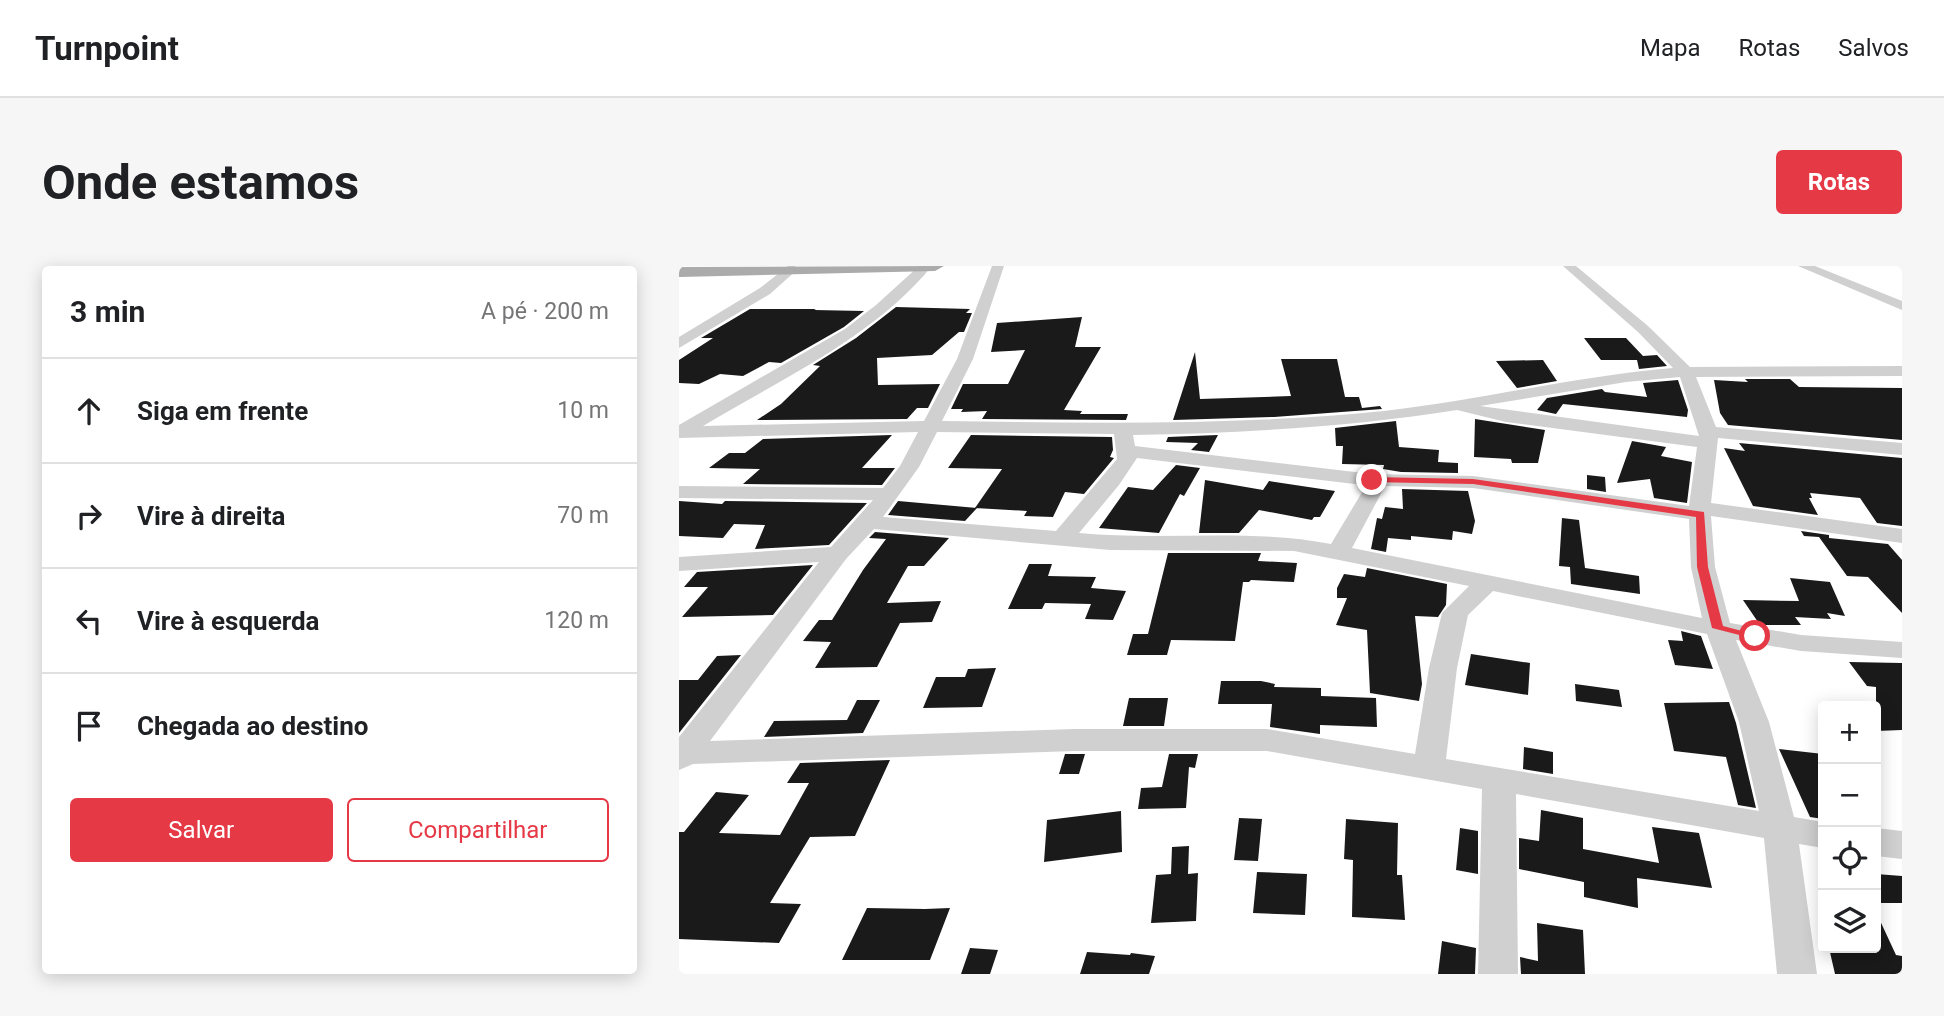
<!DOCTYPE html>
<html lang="pt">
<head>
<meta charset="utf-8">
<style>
  body { margin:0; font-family:Roboto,sans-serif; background:#f6f6f6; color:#202124 }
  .controls { position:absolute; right:21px; bottom:21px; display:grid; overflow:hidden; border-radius:7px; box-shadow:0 4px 18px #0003 }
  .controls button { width:63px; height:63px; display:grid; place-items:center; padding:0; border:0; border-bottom:2px solid #e0e0e0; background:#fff; color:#202124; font:35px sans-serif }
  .stop { position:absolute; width:21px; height:21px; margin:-16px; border:5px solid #e63946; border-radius:50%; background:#fff }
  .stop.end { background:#e63946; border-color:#fff; box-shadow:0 2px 7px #0008 }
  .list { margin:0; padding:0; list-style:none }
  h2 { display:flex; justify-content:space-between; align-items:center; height:91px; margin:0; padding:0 28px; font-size:30px }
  h2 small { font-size:23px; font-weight:400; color:#757577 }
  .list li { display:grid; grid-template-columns:46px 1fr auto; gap:21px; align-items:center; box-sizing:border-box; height:105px; padding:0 28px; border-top:2px solid #e0e0e0 }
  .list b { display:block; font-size:26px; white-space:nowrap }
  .list em { font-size:23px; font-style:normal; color:#757577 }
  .actions { display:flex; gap:14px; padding:21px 28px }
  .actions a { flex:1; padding:16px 0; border:2px solid #e63946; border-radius:7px; text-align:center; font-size:24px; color:#e63946 }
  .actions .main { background:#e63946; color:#fff }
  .icon { flex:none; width:38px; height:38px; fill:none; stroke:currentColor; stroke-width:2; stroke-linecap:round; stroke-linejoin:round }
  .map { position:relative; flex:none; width:1223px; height:708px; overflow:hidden; border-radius:7px }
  header { display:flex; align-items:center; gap:42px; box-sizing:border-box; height:98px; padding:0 35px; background:#fff; border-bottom:2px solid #e0e0e0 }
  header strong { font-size:33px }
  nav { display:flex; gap:38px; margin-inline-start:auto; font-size:24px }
  .intro { display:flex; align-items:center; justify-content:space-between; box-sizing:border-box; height:168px; padding:0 42px }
  h1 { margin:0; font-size:49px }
  .button { padding:18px 32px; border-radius:7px; background:#e63946; color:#fff; font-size:24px; font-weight:700 }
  main { display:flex; gap:42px; padding:0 42px }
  aside { flex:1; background:#fff; border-radius:7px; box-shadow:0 4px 18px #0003 }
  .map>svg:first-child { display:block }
  .building { fill:#1a1a1a }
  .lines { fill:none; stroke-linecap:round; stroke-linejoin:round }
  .street { fill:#d0d0d0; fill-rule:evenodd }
  .primary { fill:#ababab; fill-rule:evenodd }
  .route { fill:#e63946 }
</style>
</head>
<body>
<header>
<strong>Turnpoint</strong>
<nav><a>Mapa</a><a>Rotas</a><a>Salvos</a></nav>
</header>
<div class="intro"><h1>Onde estamos</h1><a class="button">Rotas</a></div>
<main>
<aside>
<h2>3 min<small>A pé · 200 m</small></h2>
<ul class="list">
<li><svg class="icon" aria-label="ahead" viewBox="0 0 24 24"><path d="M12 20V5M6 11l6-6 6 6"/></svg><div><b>Siga em frente</b></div><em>10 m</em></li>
<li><svg class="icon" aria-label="right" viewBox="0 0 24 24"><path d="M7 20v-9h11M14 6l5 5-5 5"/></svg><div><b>Vire à direita</b></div><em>70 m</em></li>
<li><svg class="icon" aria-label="left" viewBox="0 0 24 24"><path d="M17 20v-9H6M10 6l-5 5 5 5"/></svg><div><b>Vire à esquerda</b></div><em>120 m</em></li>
<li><svg class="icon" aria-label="arrive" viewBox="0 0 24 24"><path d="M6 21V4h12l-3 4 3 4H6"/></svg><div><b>Chegada ao destino</b></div></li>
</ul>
<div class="actions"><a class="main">Salvar</a><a>Compartilhar</a></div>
</aside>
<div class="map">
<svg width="1223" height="708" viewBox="0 0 1223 708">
  <rect width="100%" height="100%" fill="#fff"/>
  <path class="building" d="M217,41L291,43L287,47H293L285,66H280L253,89L198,92L199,119L261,118L249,142H238L228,153L78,154L102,138L141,100L134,99L177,72Z
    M71,43H137L135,44L185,45L165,61L102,97L90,96L64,110L41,108L20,118L0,117V94L34,72H22Z
    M403,51L396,81H422L385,144L403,145L401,148H449L447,154L303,153L308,145L282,146L284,143H272L284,118H329L346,84L312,86L318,57Z
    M905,72H947L964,90L978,89L988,100L960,103L958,94H922Z
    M516,86L521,133L612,130L602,93H658L666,131H680L683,142L701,140L703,143L595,151L494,154Z
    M864,94L878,115L838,122L817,95Z
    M1066,113H1111L1120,121L1223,122V174L1049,159L1041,147L1035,114L1069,116Z
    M999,114L1009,144L1008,151L884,138L877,148L858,144L868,132L923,123L926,126L968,131L964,117Z
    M796,153L866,164L859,197H833L832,193L795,191Z
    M717,155L720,181L760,184L759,196L779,197V207L722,206L704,203L705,199L663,198L664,180H657L656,162Z
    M213,169L183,202H216L203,219L64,218L81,203L30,202L50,187H66L84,173Z
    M292,169L433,171L434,184L431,191L435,192L405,228L386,226L374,251L345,250L348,245L296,242L323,203L269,202Z
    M539,169L530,186L512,184L519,177L487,176L489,171Z
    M953,175L987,181L982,190L1013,196L1008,237L975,232L971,213L938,217Z
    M1060,177L1223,192V260L1198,257L1181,232L1131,227L1133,232H1130L1139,249L1074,240L1045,182L1066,185Z
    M497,199L521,202L505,230L501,228L480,267L420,262L449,221L474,224Z
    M908,209L926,211L927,226L908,223Z
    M526,214L584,224L590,215L656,225L641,251H635L633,254L580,244L560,267H520Z
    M723,223L789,225L796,255L793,268L774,265L773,274L732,270V274L709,272L707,286L692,283L698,252L703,253L706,241L724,243Z
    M0,235L43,238L46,235L188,237L150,279L76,283L86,259L55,258L44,272L0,270Z
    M219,235L298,242L286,255L209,249Z
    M883,252L900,254L906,302L960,310L961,328L892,318L891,301L880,300Z
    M1122,265L1150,269V272L1209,278L1223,294V347L1189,311L1168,310L1140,271L1125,270Z
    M196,266L270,272L245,300H229L208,337L262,335L253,356L221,357L198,401L136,402L152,376L124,375L140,354H153L184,304L207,273L190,272Z
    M489,287H582L579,295L618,297L615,316L572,314L570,316H564L556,375L492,374L488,389H448L454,368H469Z
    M350,298H373L369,310L417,311L412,322L447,325L434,354L406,353L412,338L366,337L363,343H329Z
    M134,299L94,349L3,351L29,321H5L18,306Z
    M688,302L768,318L767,339L759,351L736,350L743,418L740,435L691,427L688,364L657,359L668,332H658V322L665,308L686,311Z
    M1111,312L1151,316L1166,350L1148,347L1152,353L1116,351L1122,359H1081L1064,334L1120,335Z
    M1002,365L1022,370L1034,403L996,399L989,374L1004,375Z
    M792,388L851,397L849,429L786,419Z
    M62,389L0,467V414H19L38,390Z
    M1170,396L1223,397V464L1197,465V421L1188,420Z
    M317,402L303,441L244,442L257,411H286L289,403Z
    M542,415H582L596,418L595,421L642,422V430L697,432L698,461L641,459V468L591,461L593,438H539Z
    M896,418L940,424L943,441L897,435Z
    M450,432H489L485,460H444Z
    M178,434H201L184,467L85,471L95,455L168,454Z
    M1050,436L1057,457L1077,542L1059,539L1047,491L995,485L985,437Z
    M845,481L874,486V508L844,503Z
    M1100,483L1144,488V553L1131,551Z
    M386,488H406L400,508H380Z
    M490,488H519L516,502L510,501L507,542L459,543L462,522L483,521Z
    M211,494L176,570L131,571L91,637L122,638L100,677L0,673V566H5L37,526L70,529L40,567L101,569L130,517H108L121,497Z
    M862,544L904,552V583L980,597L973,561L1020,567L1033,622L958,612L959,642L905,631V616L840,603V572L860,575Z
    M442,545L443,586L365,596L368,554Z
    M560,552L583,553L579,595L555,594Z
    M667,553L719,557L718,609H723L726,654L673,651L674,594L665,593Z
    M781,562L799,565V608L777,604Z
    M510,580L509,608L519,607L517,655L472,657L477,609L492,608L493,581Z
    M578,606L628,608L626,649L574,647Z
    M1197,608L1223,610V637H1197Z
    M188,642L246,643L271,642L251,694H163Z
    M1197,646L1217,689L1223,690V708H1156L1150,682H1197Z
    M858,657L904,664L906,708H842L841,691L859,695Z
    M763,675L797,682L796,708H759Z
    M291,682L319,684L311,708H282Z
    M408,686L451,689L452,687L476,690L470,708H401Z"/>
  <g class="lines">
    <path class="street" d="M109,0H116L119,3L91,28L0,82V71L81,22Z
      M240,0H253C194,72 102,113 24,160L245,155L278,93L313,0H325L294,93L263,155C411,157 558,160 705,145C802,134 897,110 994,102L959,66L884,0H897L969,60L1011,101L1223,100V110L1017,111L1037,161L1223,177V189L1039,172L1032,237L1223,263V277L1032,250L1036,301L1051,357L1122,369L1223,376V392L1122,385L1057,374L1090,456L1115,551L1144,556V582L1120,578L1138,708H1098L1085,572L837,528L839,708H799L803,523L588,485H395L14,498L0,504V471L140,296L0,305V291L152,281L194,234L0,232V220L204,222L221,200L239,166L0,172V159L166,63L197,39ZM1001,111L1020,170L801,140L947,116ZM778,144L827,156L1018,181L1010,240L794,210L693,208L456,180L454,169C563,167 671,161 778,144ZM258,166L435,168L438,193L377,265L204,251L240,201ZM458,192L684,219L685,223L652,278C569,262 484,275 400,267L440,219ZM706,220L794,222L1010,253L1012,301L1023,352L673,282ZM195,263L431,284L615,285L790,320L763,347L750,402L736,488L588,463H395L31,475L167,293ZM814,325L1028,368L1060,456L1080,545L767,493L778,402L789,349Z
      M1119,0H1136L1223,35V44Z
      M1197,562L1223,565V593L1197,590Z"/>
    <path class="primary" d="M265,0L256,5L0,11V1Z"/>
  </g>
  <path class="route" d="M693,211L794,213L1025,246L1029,301L1044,360L1082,370L1076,373L1033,362L1018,301L1017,251L794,218L689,216V212Z"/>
</svg>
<div class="controls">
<button>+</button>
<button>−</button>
<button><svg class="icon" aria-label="locate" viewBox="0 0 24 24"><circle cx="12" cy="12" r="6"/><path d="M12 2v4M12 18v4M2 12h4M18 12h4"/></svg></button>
<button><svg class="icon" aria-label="layers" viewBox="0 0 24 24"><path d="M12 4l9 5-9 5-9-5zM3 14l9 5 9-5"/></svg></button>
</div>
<div class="stop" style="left:1076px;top:370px"></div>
<div class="stop end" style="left:693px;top:214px"></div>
</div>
</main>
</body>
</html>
